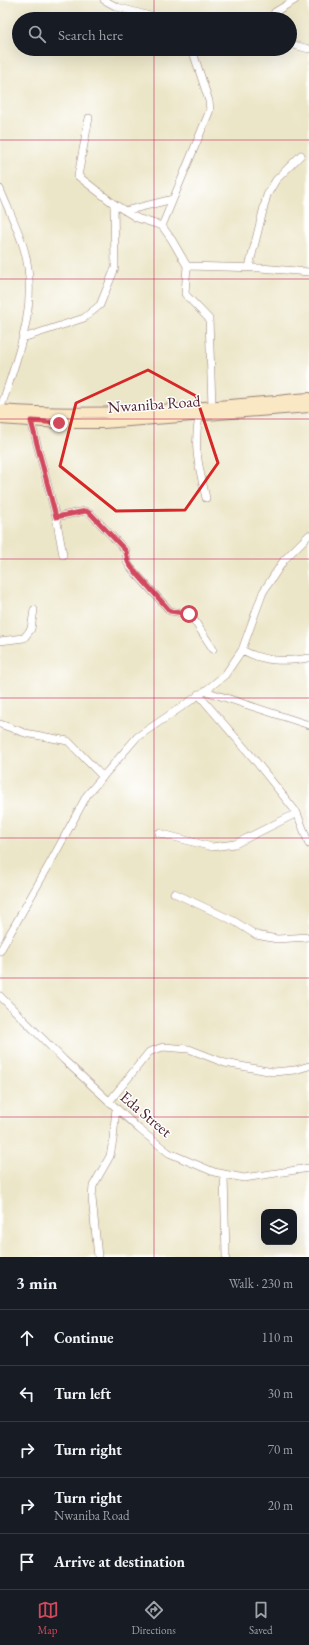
<!DOCTYPE html>
<html lang="en">
<head>
<meta charset="utf-8">
<style>
  body { margin:0; font-family:"EB Garamond",serif; background:#242831; color:#f1f3f6 }
  .controls { position:absolute; right:12px; bottom:12px; display:grid; overflow:hidden; border-radius:8px; box-shadow:0 4px 16px #0002 }
  .controls button { width:36px; height:36px; display:grid; place-items:center; padding:0; border:0; border-bottom:1px solid #363941; background:#171b24; color:#f1f3f6; font:20px sans-serif }
  .stop { position:absolute; width:12px; height:12px; margin:-9px; border:3px solid #d1495b; border-radius:50%; background:#fff }
  .stop.end { background:#d1495b; border-color:#fff; box-shadow:0 1px 4px #0008 }
  .list { margin:0; padding:0; list-style:none }
  h2 { display:flex; justify-content:space-between; align-items:center; height:52px; margin:0; padding:0 16px; font-size:17px }
  h2 small { font-size:13px; font-weight:400; color:#9ea1a6 }
  .list li { display:grid; grid-template-columns:26px 1fr auto; gap:12px; align-items:center; box-sizing:border-box; height:56px; padding:0 16px; border-top:1px solid #363941 }
  .list b { display:block; font-size:15px; white-space:nowrap }
  .list p { margin:0; font-size:13px; white-space:nowrap; color:#9ea1a6 }
  .list em { font-size:13px; font-style:normal; color:#9ea1a6 }
  .icon { flex:none; width:22px; height:22px; fill:none; stroke:currentColor; stroke-width:2; stroke-linecap:round; stroke-linejoin:round }
  .map { position:relative; flex:none; width:309px; height:1257px; overflow:hidden }
  .search { position:absolute; background:#171b24; box-shadow:0 4px 16px #0002; left:12px; right:12px; top:12px; height:44px; display:flex; align-items:center; gap:10px; box-sizing:border-box; padding:0 14px; border-radius:22px; color:#9ea1a6; font-size:15px }
  .sheet { height:332px; background:#171b24 }
  nav { display:flex; justify-content:space-around; align-items:center; box-sizing:border-box; height:56px; border-top:1px solid #363941; background:#171b24; font-size:11px; color:#9ea1a6 }
  nav a { display:grid; justify-items:center; gap:2px }
  nav .on { color:#d1495b }
  .map>svg:first-child { display:block }
  .lines { fill:none; stroke-linecap:round; stroke-linejoin:round }
  .minor-casing { stroke:#9b827a; stroke-width:8 }
  .secondary-casing { stroke:#9b827a; stroke-width:12 }
  .minor { stroke:#fff; stroke-width:7 }
  .secondary { stroke:#fae7c3; stroke-width:10 }
  .route { stroke:#d1495b; stroke-width:5 }
  .marked { fill:none; stroke:#d62828; stroke-width:3; stroke-linejoin:round }
  .grid { fill:none; stroke:#c2185b; stroke-width:1; stroke-opacity:0.55 }
  .labels { text-anchor:middle; dominant-baseline:central; stroke-width:3; stroke-linejoin:round; paint-order:stroke }
  .street-label { font-size:16px; fill:#4a1f2b; stroke:#fff }
</style>
</head>
<body>
<div class="map">
<svg width="309" height="1257" viewBox="0 0 309 1257">
  <rect width="100%" height="100%" fill="#fff"/>
  <filter id="ink" filterUnits="userSpaceOnUse"><feTurbulence type="fractalNoise" baseFrequency=".025" numOctaves="2"/><feDisplacementMap in="SourceGraphic" scale="8" xChannelSelector="R" yChannelSelector="G"/><feConvolveMatrix kernelMatrix="1 2 1 2 8 2 1 2 1" color-interpolation-filters="sRGB"/></filter>
  <filter id="wash" filterUnits="userSpaceOnUse"><feTurbulence type="fractalNoise" baseFrequency=".012" numOctaves="4" result="noise"/><feDisplacementMap in="SourceGraphic" scale="16" xChannelSelector="R" yChannelSelector="G"/><feGaussianBlur stdDeviation="0.9" result="paint"/><feColorMatrix in="noise" values="0 0 0 0 0 0 0 0 0 0 0 0 0 0 0 0 0 1.4 0 .05"/><feComposite in="paint" operator="in"/></filter>
  <g filter="url(#wash)">
    <rect width="100%" height="100%" fill="#ece6c8"/>
  </g>
  <g filter="url(#ink)">
    <g class="lines">
      <g class="minor-casing">
        <path id="minor" d="M104,0L117,7L161,19
          M271,19L275,12L295,0
          M290,44L309,49
          M89,118L78,176L114,204L137,218L162,226L172,240L187,266L185,294L209,319L212,406
          M0,189C8,209 18,228 24,249C40,304 17,358 0,410
          M125,211L173,199
          M162,226L210,110L209,101L192,49
          M187,266L260,268L309,272
          M249,267L267,195L276,180L301,155
          M23,338L84,318L100,305L115,268L114,204
          M199,417C193,448 199,467 206,498
          M31,421L56,517L63,555
          M56,517L85,511L91,514L126,551L127,562L131,568L170,611L190,614L213,649
          M0,641L24,638L31,629L34,610
          M242,650C264,662 285,662 309,658
          M205,691L309,725
          M198,694L254,759L297,813L309,844
          M0,724L25,733L68,741L103,777
          M159,833L212,847L235,844L297,813
          M174,893L234,921L256,935L277,939L309,937
          M0,951L49,865L87,795L137,737L205,691L225,675L242,650L263,592L284,560L309,535
          M0,996L64,1060L99,1092L139,1129L169,1153L214,1172L244,1178L309,1168
          M109,1102L149,1052L163,1047L189,1049L225,1063L273,1072L295,1070L309,1066
          M224,1174L226,1257
          M98,1257L92,1198L93,1186L110,1156L113,1140L116,1108"/>
      </g>
      <g class="secondary-casing">
        <path id="secondary" d="M0,410C103,418 206,407 309,398
          M0,419L59,423H103L309,407"/>
      </g>
      <use href="#minor" class="minor"/>
      <use href="#secondary" class="secondary"/>
    </g>
  </g>
  <g class="lines" filter="url(#ink)">
    <path class="route" d="M59,423L31,421L56,517L86,511L91,514L126,551L128,562L132,568L170,611L189,614"/>
  </g>
  <path class="marked" d="M148,370L196,396L218,463L185,510L116,511L60,466L76,403Z"/>
  <path class="grid" d="M154,0V19M154,49V1257M0,140H309M0,279H309M0,419H309M0,559H309M0,698H309M0,838H309M0,978H309M0,1117H309"/>
  <g class="labels">
    <g class="street-label">
      <text transform="translate(154 404) rotate(-4)">Nwaniba Road</text>
      <text transform="translate(146 1114) rotate(40)">Eda Street</text>
    </g>
  </g>
</svg>
<div class="controls">
<button><svg class="icon" aria-label="layers" viewBox="0 0 24 24"><path d="M12 4l9 5-9 5-9-5zM3 14l9 5 9-5"/></svg></button>
</div>
<div class="stop" style="left:189px;top:614px"></div>
<div class="stop end" style="left:59px;top:423px"></div>
<div class="search"><svg class="icon" aria-label="search" viewBox="0 0 24 24"><circle cx="10" cy="10" r="6"/><path d="M15 15l6 6"/></svg>Search here</div>
</div>
<section class="sheet">
<h2>3 min<small>Walk · 230 m</small></h2>
<ul class="list">
<li><svg class="icon" aria-label="ahead" viewBox="0 0 24 24"><path d="M12 20V5M6 11l6-6 6 6"/></svg><div><b>Continue</b></div><em>110 m</em></li>
<li><svg class="icon" aria-label="left" viewBox="0 0 24 24"><path d="M17 20v-9H6M10 6l-5 5 5 5"/></svg><div><b>Turn left</b></div><em>30 m</em></li>
<li><svg class="icon" aria-label="right" viewBox="0 0 24 24"><path d="M7 20v-9h11M14 6l5 5-5 5"/></svg><div><b>Turn right</b></div><em>70 m</em></li>
<li><svg class="icon" aria-label="right" viewBox="0 0 24 24"><path d="M7 20v-9h11M14 6l5 5-5 5"/></svg><div><b>Turn right</b><p>Nwaniba Road</p></div><em>20 m</em></li>
<li><svg class="icon" aria-label="arrive" viewBox="0 0 24 24"><path d="M6 21V4h12l-3 4 3 4H6"/></svg><div><b>Arrive at destination</b></div></li>
</ul>
</section>
<nav>
<a class="on"><svg class="icon" aria-label="map" viewBox="0 0 24 24"><path d="M3 6l6-2 6 2 6-2v14l-6 2-6-2-6 2zM9 4v14M15 6v14"/></svg>Map</a>
<a><svg class="icon" aria-label="directions" viewBox="0 0 24 24"><path d="M12 3l9 9-9 9-9-9zM9 14v-3h6M13 9l2 2-2 2"/></svg>Directions</a>
<a><svg class="icon" aria-label="saved" viewBox="0 0 24 24"><path d="M7 4h10v16l-5-4-5 4z"/></svg>Saved</a>
</nav>
</body>
</html>
